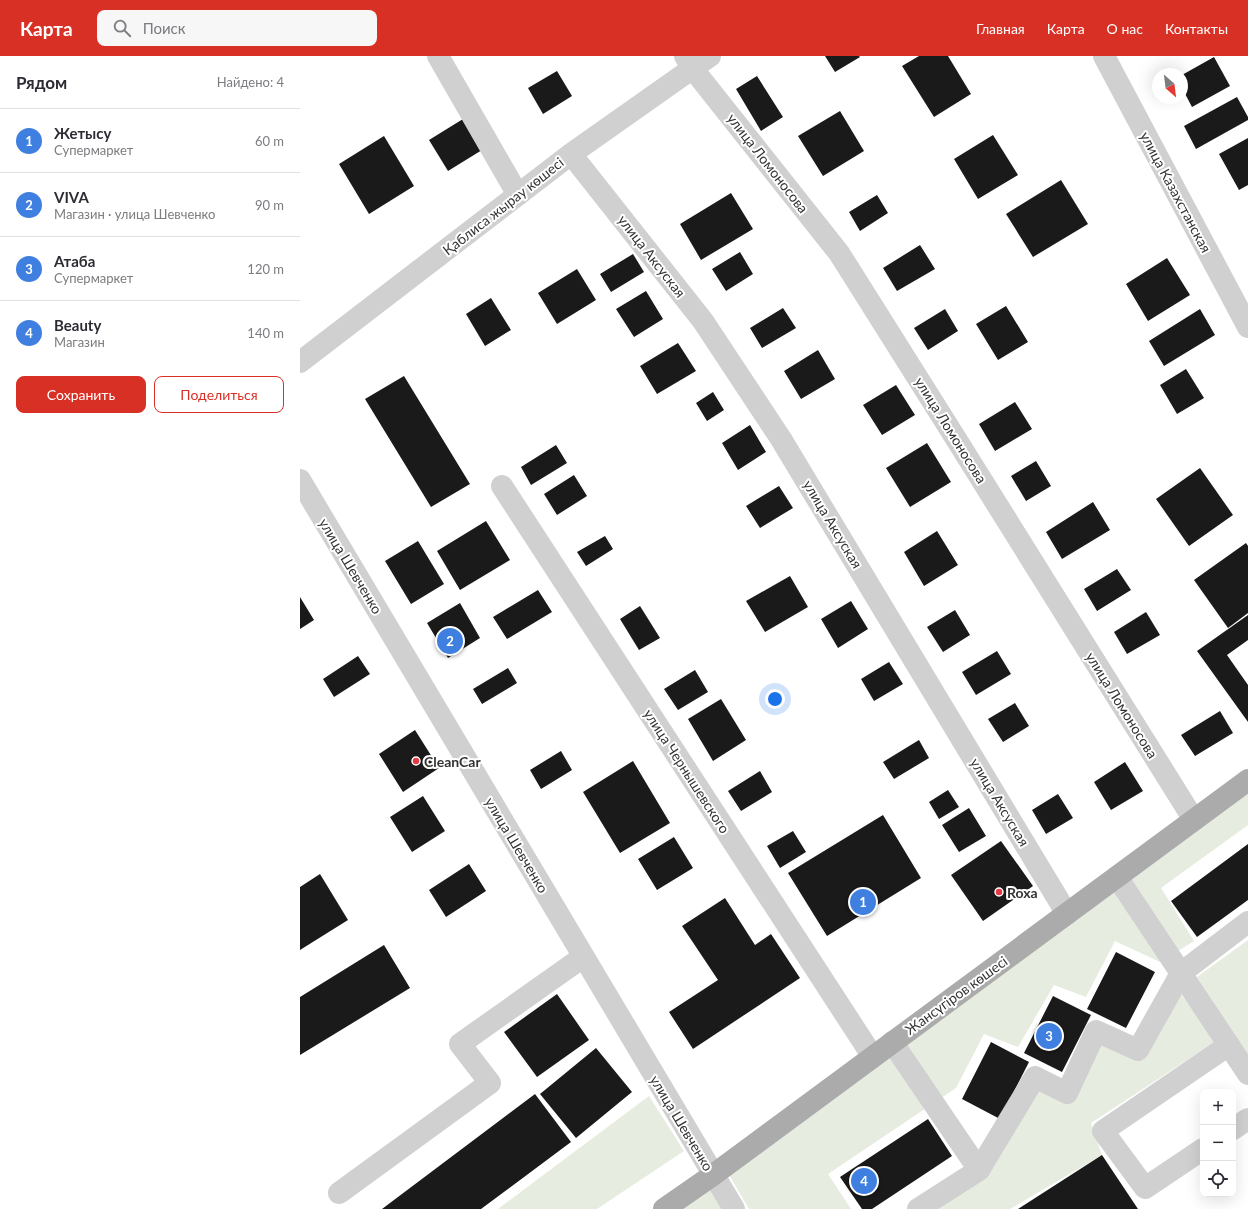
<!DOCTYPE html>
<html lang="ru">
<head>
<meta charset="utf-8">
<style>
  body { margin:0; font-family:Lato,sans-serif; background:#f7f7f7; color:#2b2b33 }
  .controls { position:absolute; right:12px; bottom:12px; display:grid; overflow:hidden; border-radius:8px; box-shadow:0 4px 16px #0002 }
  .controls button { width:36px; height:36px; display:grid; place-items:center; padding:0; border:0; border-bottom:1px solid #e1e1e2; background:#fff; color:#2b2b33; font:20px sans-serif }
  .compass { position:absolute; left:852px; top:12px; width:36px; height:36px; border-radius:50%; background:#fff; box-shadow:0 4px 16px #0002; rotate:152deg }
  .you { position:absolute; left:475px; top:643px; width:14px; height:14px; margin:-10px; border:3px solid #fff; border-radius:50%; background:#1a73e8; box-shadow:0 0 0 6px #1a73e833 }
  .badge { display:grid; place-items:center; width:26px; height:26px; border-radius:50%; background:#d93025; color:#fff; font-size:13px; font-weight:700 }
  .pin { position:absolute; translate:-50% -50%; border:2px solid #fff; box-shadow:0 1px 4px #0006 }
  .list { margin:0; padding:0; list-style:none }
  h2 { display:flex; justify-content:space-between; align-items:center; height:52px; margin:0; padding:0 16px; font-size:17px }
  h2 small { font-size:13px; font-weight:400; color:#7c7c81 }
  .list li { display:grid; grid-template-columns:26px 1fr auto; gap:12px; align-items:center; box-sizing:border-box; height:64px; padding:0 16px; border-top:1px solid #e1e1e2 }
  .list b { display:block; font-size:15px; white-space:nowrap }
  .list p { margin:0; font-size:13px; white-space:nowrap; color:#7c7c81 }
  .list em { font-size:13px; font-style:normal; color:#7c7c81 }
  .actions { display:flex; gap:8px; padding:12px 16px }
  .actions a { flex:1; padding:9px 0; border:1px solid #d93025; border-radius:8px; text-align:center; font-size:14px; color:#d93025 }
  .actions .main { background:#d93025; color:#fff }
  .icon { flex:none; width:22px; height:22px; fill:none; stroke:currentColor; stroke-width:2; stroke-linecap:round; stroke-linejoin:round }
  .map { position:relative; flex:none; width:948px; height:1153px; overflow:hidden }
  header { display:flex; align-items:center; gap:24px; box-sizing:border-box; height:56px; padding:0 20px; background:#d93025; color:#fff }
  header strong { font-size:19px }
  nav { display:flex; gap:22px; margin-inline-start:auto; font-size:14px }
  .search { width:280px; height:36px; background:#f7f7f7; display:flex; align-items:center; gap:10px; box-sizing:border-box; padding:0 14px; border-radius:8px; color:#7c7c81; font-size:15px }
  main { display:flex }
  aside { flex:1; background:#fff }
  .map>svg:first-child { display:block }
  .green { fill:#e6ecdf }
  .building { fill:#1a1a1a }
  .lines { fill:none; stroke-linecap:round; stroke-linejoin:round }
  .minor { stroke:#d0d0d0; stroke-width:22 }
  .major { stroke:#ababab; stroke-width:22 }
  .poi-dot { fill:#e63946; stroke:#fff; stroke-width:1.5 }
  .labels { text-anchor:middle; dominant-baseline:central; stroke-width:4; stroke-linejoin:round; paint-order:stroke }
  .street-label { font-size:14px; fill:#333; stroke:#fff }
  .poi-label { font-size:14px; font-weight:bold; fill:#333; stroke:#fff; text-anchor:start }
</style>
</head>
<body>
<header>
<strong>Карта</strong>
<div class="search"><svg class="icon" aria-label="search" viewBox="0 0 24 24"><circle cx="10" cy="10" r="6"/><path d="M15 15l6 6"/></svg>Поиск</div>
<nav><a>Главная</a><a>Карта</a><a>О нас</a><a>Контакты</a></nav>
</header>
<main>
<aside>
<h2>Рядом<small>Найдено: 4</small></h2>
<ul class="list">
<li><span class="badge" style="background:#3f7fe0">1</span><div><b>Жетысу</b><p>Супермаркет</p></div><em>60 m</em></li>
<li><span class="badge" style="background:#3f7fe0">2</span><div><b>VIVA</b><p>Магазин · улица Шевченко</p></div><em>90 m</em></li>
<li><span class="badge" style="background:#3f7fe0">3</span><div><b>Атаба</b><p>Супермаркет</p></div><em>120 m</em></li>
<li><span class="badge" style="background:#3f7fe0">4</span><div><b>Beauty</b><p>Магазин</p></div><em>140 m</em></li>
</ul>
<div class="actions"><a class="main">Сохранить</a><a>Поделиться</a></div>
</aside>
<div class="map">
<svg width="948" height="1153" viewBox="0 0 948 1153">
  <rect width="100%" height="100%" fill="#fff"/>
  <path class="green" d="M948,734V769L861,832L894,885L860,906L815,885L786,941L754,929L718,991L684,978L656,1032L528,1118L551,1153H449L428,1117Z
    M948,884V1000L897,921Z
    M880,937L916,985L791,1067L802,1099L710,1153H635L736,1033L770,1043L799,986L840,999Z
    M349,1040L384,1095L297,1153H198Z
    M410,1133L422,1153H382Z"/>
  <path class="building" d="M525,0H559L560,1L535,16Z
    M619,0H648L671,38L634,61L602,10Z
    M914,1L930,30L892,51L882,32V19Z
    M257,15L272,40L243,58L228,32Z
    M457,20L483,61L461,75L436,33Z
    M937,41L948,61V64L896,93L884,70Z
    M540,55L564,95L523,120L498,80Z
    M163,63L182,94L148,115L129,84Z
    M693,79L718,119L678,143L654,103Z
    M84,80L114,130L69,158L39,108Z
    M948,82V129L939,134L919,98Z
    M761,124L788,168L733,201L706,158Z
    M431,137L453,173L401,204L380,168Z
    M577,139L588,157L560,175L549,156Z
    M620,189L635,213L597,235L583,212Z
    M440,196L453,218L426,235L412,213Z
    M333,198L344,216L311,236L300,218Z
    M867,202L890,239L848,265L826,228Z
    M277,213L296,244L257,268L238,237Z
    M346,235L363,263L334,281L316,253Z
    M191,242L211,274L185,290L166,258Z
    M706,250L728,286L698,304L676,268Z
    M483,252L496,272L462,292L450,272Z
    M645,253L658,275L628,294L614,272Z
    M900,253L915,279L864,310L849,285Z
    M378,287L396,315L357,338L340,310Z
    M518,294L535,323L501,343L484,315Z
    M886,313L904,342L877,358L860,329Z
    M104,320L170,428L131,451L65,343Z
    M596,329L615,359L582,379L563,349Z
    M413,336L424,354L407,365L396,347Z
    M715,346L732,373L695,395L679,368Z
    M450,369L466,396L438,414L422,387Z
    M627,387L651,426L610,451L586,412Z
    M256,389L267,407L231,429L221,411Z
    M736,405L751,430L726,445L711,420Z
    M900,412L933,459L889,490L856,443Z
    M274,419L287,440L257,459L244,438Z
    M479,430L493,452L460,472L446,450Z
    M793,446L810,474L762,503L746,476Z
    M186,465L210,504L160,534L137,495Z
    M637,475L658,509L624,530L604,496Z
    M305,480L313,493L286,510L277,496Z
    M118,485L144,528L111,548L85,505Z
    M946,487L948,490V557L928,572L894,524Z
    M817,513L831,534L797,555L784,533Z
    M490,520L508,551L465,576L446,545Z
    M238,534L252,556L207,583L193,561Z
    M0,541L14,564L0,573Z
    M551,545L568,573L538,592L521,563Z
    M160,547L180,582L148,602L127,567Z
    M340,550L360,582L339,594L320,563Z
    M655,554L670,579L643,596L627,571Z
    M846,556L860,579L827,598L814,576Z
    M948,559V584L927,599L948,629V666L897,595Z
    M697,595L711,618L676,639L662,616Z
    M58,600L70,618L34,641L23,623Z
    M589,606L603,628L574,645L561,623Z
    M208,612L217,627L182,648L173,633Z
    M395,614L408,636L378,654L364,633Z
    M421,643L446,684L413,705L388,663Z
    M715,647L729,670L703,686L688,663Z
    M920,655L933,677L895,700L881,679Z
    M115,674L139,712L103,736L79,698Z
    M619,684L629,702L594,723L583,706Z
    M261,695L272,714L241,733L230,714Z
    M333,705L370,767L320,797L283,736Z
    M825,706L843,735L811,754L794,726Z
    M460,715L472,736L441,755L428,735Z
    M648,734L659,751L639,763L629,746Z
    M758,738L773,762L746,778L732,754Z
    M123,740L145,775L112,796L90,761Z
    M669,752L686,780L659,796L642,769Z
    M583,759L621,822L527,880L488,817Z
    M493,775L506,796L480,812L467,790Z
    M374,781L393,812L357,834L338,803Z
    M701,785L733,830L683,865L651,819Z
    M948,788V844L897,881L871,845Z
    M169,808L186,835L146,861L129,834Z
    M20,818L48,864L0,894V831Z
    M425,842L455,889L471,878L500,922L393,993L369,956L418,924L382,870Z
    M84,889L110,932L0,999V941Z
    M816,896L855,916L826,972L787,953Z
    M257,938L289,984L237,1021L204,976Z
    M753,940L791,959L762,1016L724,997Z
    M691,986L729,1006L700,1063L662,1043Z
    M296,992L332,1036L276,1082L240,1038Z
    M235,1038L271,1086L181,1153H82Z
    M628,1063L652,1100L572,1153H562L540,1121Z
    M802,1099L838,1153H718Z"/>
  <g class="lines">
    <path class="minor" d="M138,0L218,139
      M385,0L393,13L539,197L658,386L894,764
      M804,0L948,271
      M271,98L403,265L481,383L767,858
      M0,306L271,98L410,0
      M0,424L434,1153
      M202,430L573,1001
      M817,821L948,1018
      M592,986L679,1114
      M933,1073L948,1063
      M903,1093L845,1132L803,1075L929,989
      M39,1137L190,1027L160,988L283,901
      M618,1153L679,1114L735,1021L767,1037L796,975L838,994L881,917L948,866"/>
    <path class="major" d="M364,1153L413,1119L948,724"/>
  </g>
  <g class="poi-dot">
    <circle cx="116" cy="705" r="4"/>
    <circle cx="699" cy="836" r="4"/>
  </g>
  <g class="labels">
    <g class="street-label">
      <text transform="translate(468 107) rotate(52)">улица Ломоносова</text>
      <text transform="translate(876 136) rotate(62)">улица Казахстанская</text>
      <text transform="translate(203 150) rotate(-38)">Қаблиса жырау көшесі</text>
      <text transform="translate(352 200) rotate(52)">улица Аксуская</text>
      <text transform="translate(651 374) rotate(58)">улица Ломоносова</text>
      <text transform="translate(533 468) rotate(59)">улица Аксуская</text>
      <text transform="translate(51 510) rotate(59)">улица Шевченко</text>
      <text transform="translate(822 649) rotate(58)">улица Ломоносова</text>
      <text transform="translate(387 715) rotate(57)">улица Чернышевского</text>
      <text transform="translate(700 746) rotate(59)">улица Аксуская</text>
      <text transform="translate(217 789) rotate(59)">улица Шевченко</text>
      <text transform="translate(656 939) rotate(-36)">Жансүгіров көшесі</text>
      <text transform="translate(382 1067) rotate(59)">улица Шевченко</text>
    </g>
    <g class="poi-label">
      <text x="124" y="705">CleanCar</text>
      <text x="707" y="836">Roxa</text>
    </g>
  </g>
</svg>
<div class="controls">
<button>+</button>
<button>−</button>
<button><svg class="icon" aria-label="locate" viewBox="0 0 24 24"><circle cx="12" cy="12" r="6"/><path d="M12 2v4M12 18v4M2 12h4M18 12h4"/></svg></button>
</div>
<svg class="compass" viewBox="-18 -18 36 36"><path d="M0-13l5 13h-10z" fill="#e53935"/><path d="M0 13l5-13h-10z" fill="#7c7c81"/></svg>
<div class="you"></div>
<div class="pin badge" style="left:563px;top:846px;background:#3f7fe0">1</div>
<div class="pin badge" style="left:150px;top:585px;background:#3f7fe0">2</div>
<div class="pin badge" style="left:749px;top:980px;background:#3f7fe0">3</div>
<div class="pin badge" style="left:564px;top:1125px;background:#3f7fe0">4</div>
</div>
</main>
</body>
</html>
